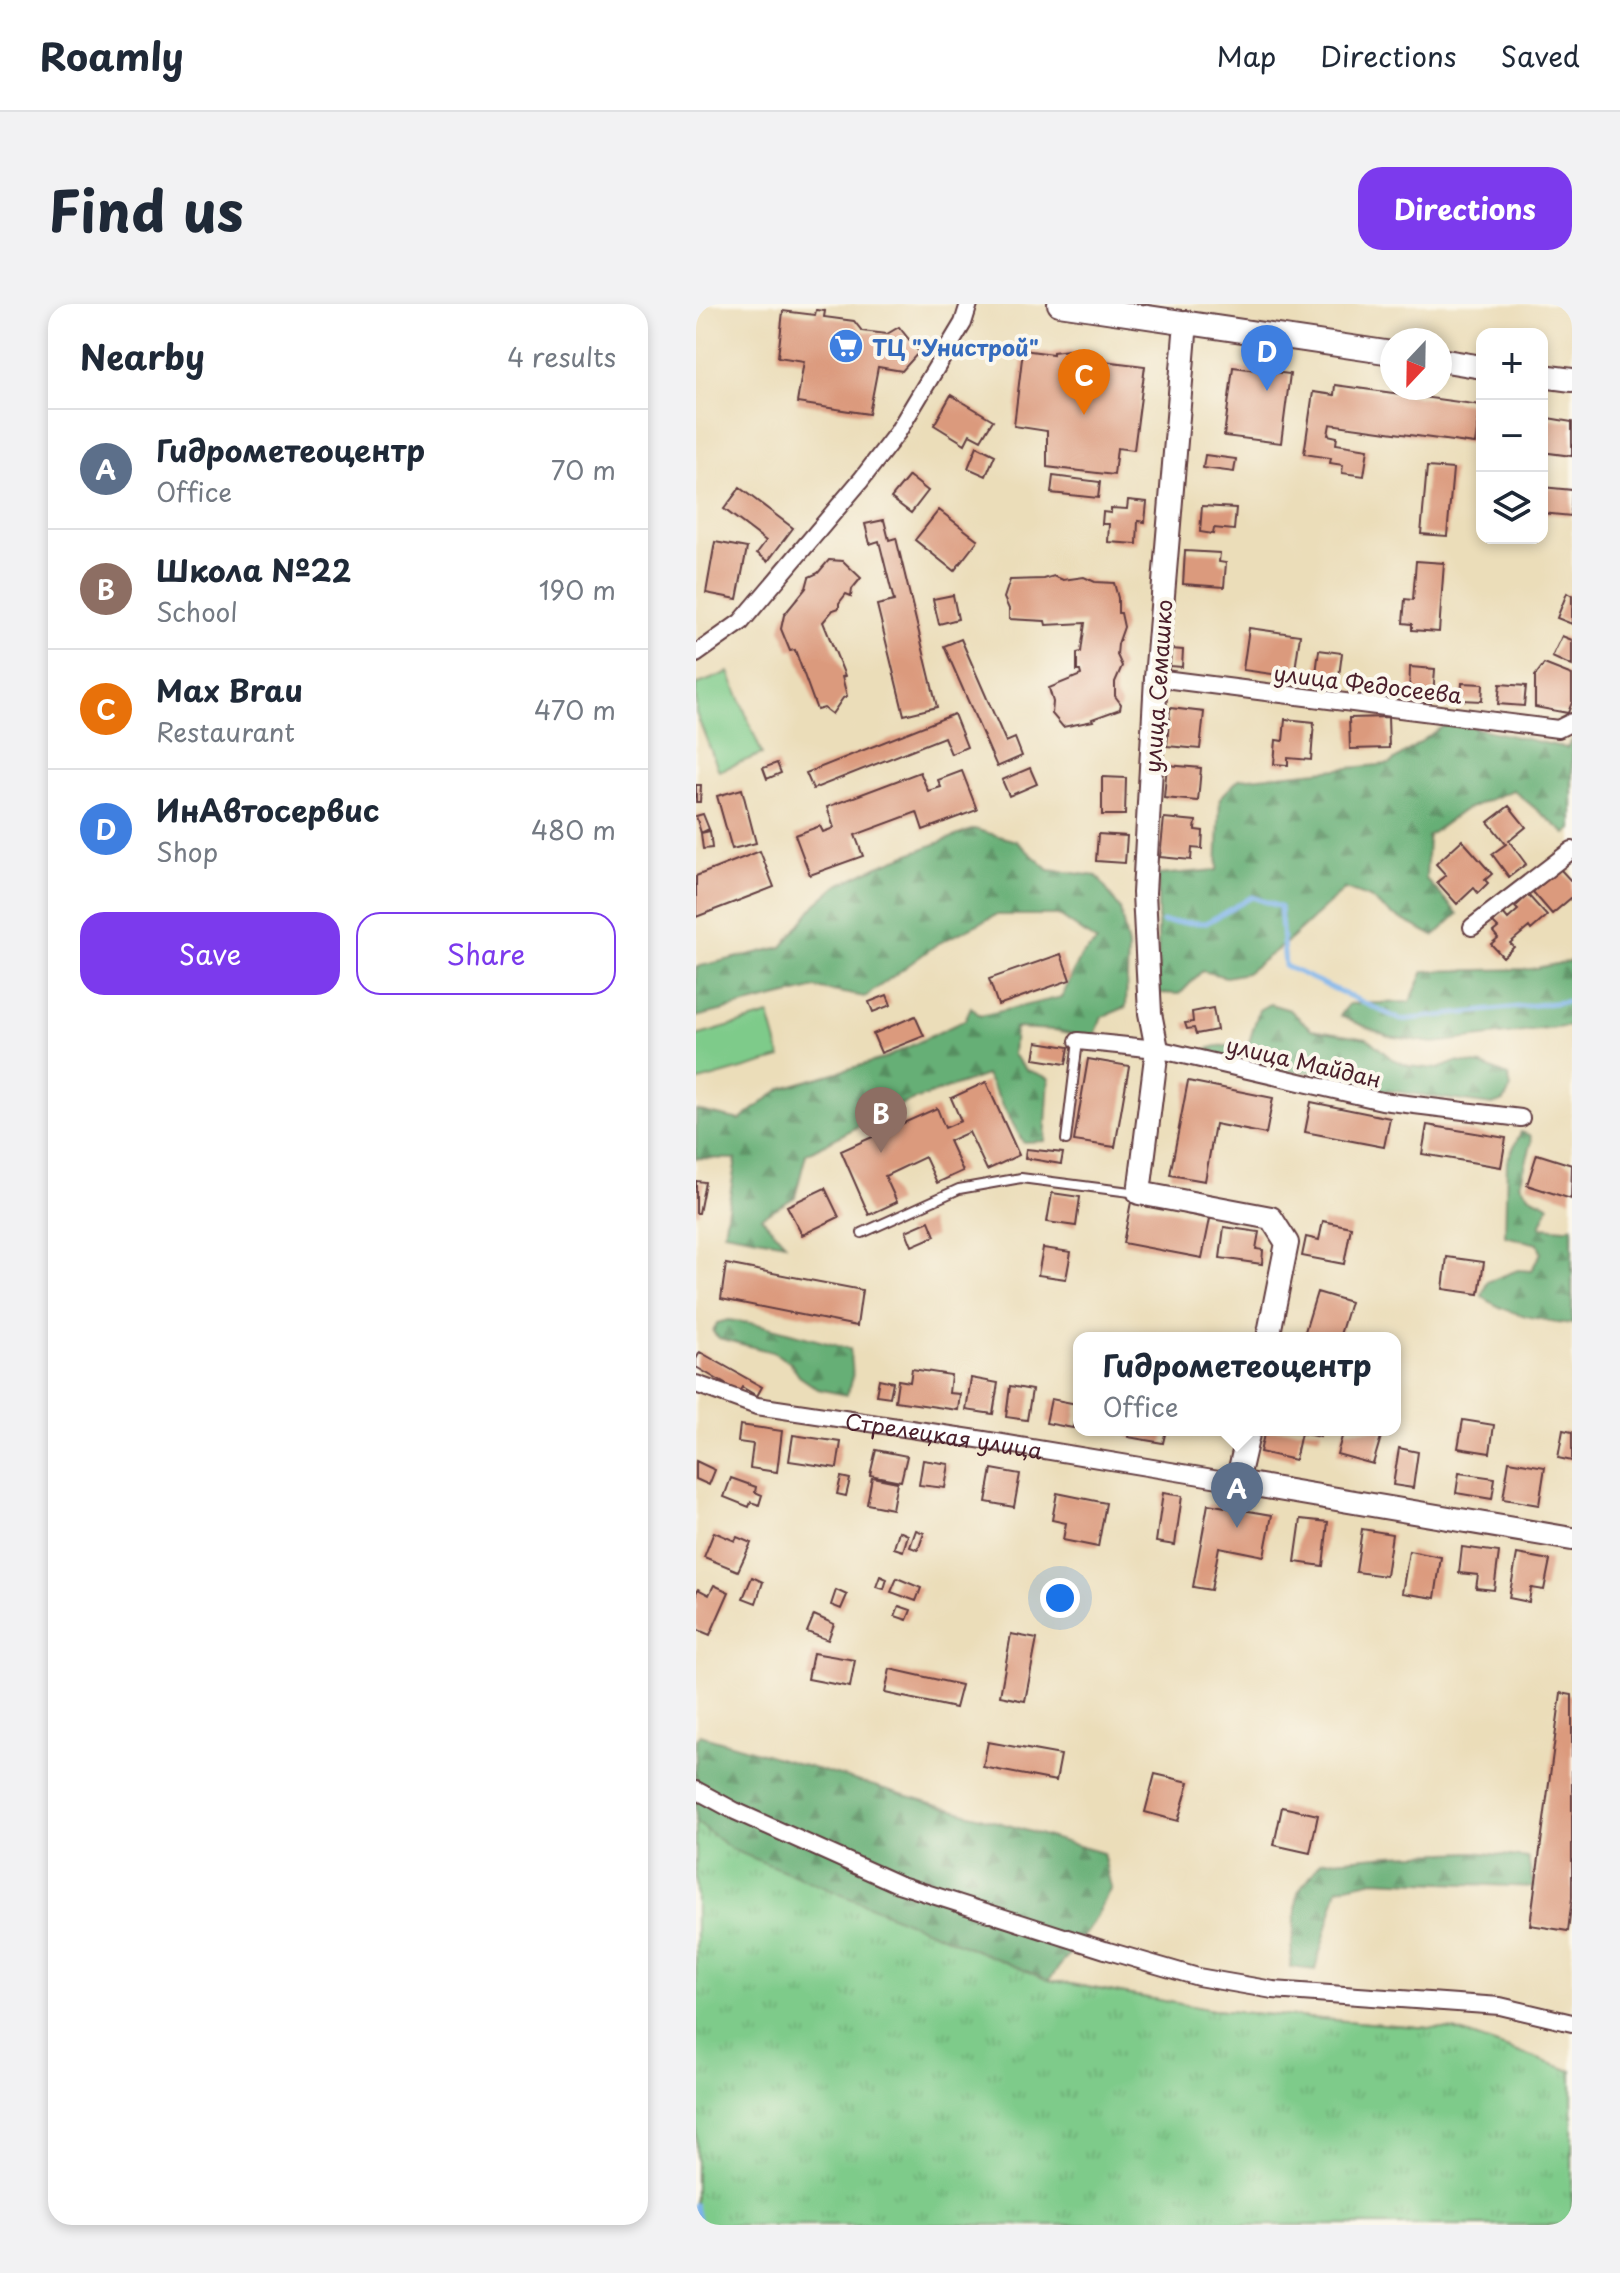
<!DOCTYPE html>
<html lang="en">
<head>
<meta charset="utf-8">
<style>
  body { margin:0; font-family:"Playpen Sans",sans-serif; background:#f2f2f3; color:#1f2937 }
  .controls { position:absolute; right:24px; top:24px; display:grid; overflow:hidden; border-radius:16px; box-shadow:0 4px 12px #0003 }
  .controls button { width:72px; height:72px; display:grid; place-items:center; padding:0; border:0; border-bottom:2px solid #e0e1e3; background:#fff; color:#1f2937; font:40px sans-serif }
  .compass { position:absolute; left:684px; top:24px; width:72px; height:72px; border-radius:50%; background:#fff; box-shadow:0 4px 12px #0003; rotate:202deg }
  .you { position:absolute; left:364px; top:1294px; width:28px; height:28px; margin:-20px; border:6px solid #fff; border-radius:50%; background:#1a73e8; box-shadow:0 0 0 12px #1a73e833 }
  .badge { display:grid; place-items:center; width:52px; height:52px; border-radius:50%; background:#7c3aed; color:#fff; font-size:26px; font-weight:700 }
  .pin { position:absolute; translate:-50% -66px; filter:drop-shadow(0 2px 4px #0008) }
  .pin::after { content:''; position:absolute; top:42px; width:28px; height:24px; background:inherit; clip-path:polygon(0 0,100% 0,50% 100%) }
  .popup { position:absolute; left:377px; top:1028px; width:328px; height:104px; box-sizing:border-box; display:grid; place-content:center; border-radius:16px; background:#fff; filter:drop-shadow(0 2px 6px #0005); font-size:26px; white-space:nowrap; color:#747a83 }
  .popup b { font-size:30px; color:#1f2937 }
  .popup::after { content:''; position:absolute; left:50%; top:100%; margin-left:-16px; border:16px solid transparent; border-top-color:#fff }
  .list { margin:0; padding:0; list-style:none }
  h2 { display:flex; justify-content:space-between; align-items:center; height:104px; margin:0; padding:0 32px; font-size:34px }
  h2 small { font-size:26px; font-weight:400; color:#747a83 }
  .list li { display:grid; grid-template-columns:52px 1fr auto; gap:24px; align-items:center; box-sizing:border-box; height:120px; padding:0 32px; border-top:2px solid #e0e1e3 }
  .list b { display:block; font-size:30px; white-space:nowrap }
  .list p { margin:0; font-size:26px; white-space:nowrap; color:#747a83 }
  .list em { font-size:26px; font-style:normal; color:#747a83 }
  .actions { display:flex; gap:16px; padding:24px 32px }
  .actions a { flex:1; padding:18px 0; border:2px solid #7c3aed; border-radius:24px; text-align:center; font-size:28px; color:#7c3aed }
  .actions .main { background:#7c3aed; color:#fff }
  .icon { flex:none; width:44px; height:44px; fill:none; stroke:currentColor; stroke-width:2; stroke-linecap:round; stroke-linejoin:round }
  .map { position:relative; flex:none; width:876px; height:1921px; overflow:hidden; border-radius:24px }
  header { display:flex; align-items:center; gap:48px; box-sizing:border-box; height:112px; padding:0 40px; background:#fff; border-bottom:2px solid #e0e1e3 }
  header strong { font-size:38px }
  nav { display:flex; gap:44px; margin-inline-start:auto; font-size:28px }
  .intro { display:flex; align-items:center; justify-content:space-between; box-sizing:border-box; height:192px; padding:0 48px }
  h1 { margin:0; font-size:56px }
  .button { padding:20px 36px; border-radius:24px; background:#7c3aed; color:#fff; font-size:28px; font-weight:700 }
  main { display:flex; gap:48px; padding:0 48px }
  aside { flex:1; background:#fff; border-radius:24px; box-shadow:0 4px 12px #0003 }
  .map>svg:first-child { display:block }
  .grass { fill:#7ecb8a; stroke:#64755a; stroke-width:2 }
  .forest { fill:url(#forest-firs); stroke:#586750; stroke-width:2 }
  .park { fill:url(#park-tufts); stroke:#64755a; stroke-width:2 }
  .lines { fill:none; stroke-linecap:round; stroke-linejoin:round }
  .stream { stroke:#7bb2ea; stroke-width:5 }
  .building { fill:#db9a7d }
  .lane-casing { stroke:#623c40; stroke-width:12 }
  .street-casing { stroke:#623c40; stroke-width:20 }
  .secondary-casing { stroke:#623c40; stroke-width:26 }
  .lane { stroke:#fff; stroke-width:8 }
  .street { stroke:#fff; stroke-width:16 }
  .secondary { stroke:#fff; stroke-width:22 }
  .labels { text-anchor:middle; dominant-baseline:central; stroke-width:8; stroke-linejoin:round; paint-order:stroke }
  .shop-label { font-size:22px; font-weight:bold; fill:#366cbe; stroke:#fbf7ec; text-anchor:start }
  .street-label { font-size:22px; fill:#4a1f2b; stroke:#fbf7ec }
</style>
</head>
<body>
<header>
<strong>Roamly</strong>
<nav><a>Map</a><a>Directions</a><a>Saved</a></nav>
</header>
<div class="intro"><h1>Find us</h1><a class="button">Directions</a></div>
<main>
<aside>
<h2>Nearby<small>4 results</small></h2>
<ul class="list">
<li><span class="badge" style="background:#5c6f8a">A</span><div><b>Гидрометеоцентр</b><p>Office</p></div><em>70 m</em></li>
<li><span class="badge" style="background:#8d6e63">B</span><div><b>Школа №22</b><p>School</p></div><em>190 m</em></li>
<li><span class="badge" style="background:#e8710a">C</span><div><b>Max Brau</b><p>Restaurant</p></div><em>470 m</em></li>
<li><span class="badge" style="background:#3f7fe0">D</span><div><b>ИнАвтосервис</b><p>Shop</p></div><em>480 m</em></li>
</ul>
<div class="actions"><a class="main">Save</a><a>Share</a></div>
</aside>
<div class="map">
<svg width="876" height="1921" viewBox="0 0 876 1921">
  <defs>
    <pattern id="forest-firs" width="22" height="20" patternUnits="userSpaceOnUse" patternTransform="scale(2)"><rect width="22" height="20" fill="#66af76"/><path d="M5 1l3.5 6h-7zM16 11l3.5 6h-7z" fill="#568e61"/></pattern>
    <pattern id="park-tufts" width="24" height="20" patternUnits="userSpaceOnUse" patternTransform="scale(2)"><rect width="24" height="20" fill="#7ecb8a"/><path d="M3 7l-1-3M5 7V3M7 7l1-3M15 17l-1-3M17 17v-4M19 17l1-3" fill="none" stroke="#6eae77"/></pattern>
  </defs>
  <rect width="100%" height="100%" fill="#fbf7ec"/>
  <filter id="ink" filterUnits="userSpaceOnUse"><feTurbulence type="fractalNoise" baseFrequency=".0125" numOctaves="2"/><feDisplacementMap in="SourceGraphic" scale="16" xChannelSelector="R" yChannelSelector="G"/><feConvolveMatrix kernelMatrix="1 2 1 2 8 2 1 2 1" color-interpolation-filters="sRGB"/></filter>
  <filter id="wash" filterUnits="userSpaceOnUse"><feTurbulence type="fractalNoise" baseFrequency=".006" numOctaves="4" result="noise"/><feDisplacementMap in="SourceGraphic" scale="32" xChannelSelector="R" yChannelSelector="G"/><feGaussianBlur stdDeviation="1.8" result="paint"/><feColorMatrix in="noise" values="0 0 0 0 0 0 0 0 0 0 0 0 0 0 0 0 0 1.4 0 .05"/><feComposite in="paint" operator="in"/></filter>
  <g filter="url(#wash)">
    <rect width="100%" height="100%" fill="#ebddb9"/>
    <path class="grass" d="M33,368L66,450L23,467L0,409V381Z
      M73,711L85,754L0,778V732Z"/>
    <path class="forest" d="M753,418L871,444L876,436V525L870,530L817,486L766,507L732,532L730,575L762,610L738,632L695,610L674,594L649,585L590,639L550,669L530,673L506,667L484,690L462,689V571L521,566L524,494L543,475L693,460Z
      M278,525L320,537L353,566L401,572L424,605L432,643L430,703L406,713L398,734L359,726L319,724L317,751L331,766L353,774L349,837L327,838L290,771L196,804L110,850L99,893L65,913L89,939L28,928L40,855L0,854V806L44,816L86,784L187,755L269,716L275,703L284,712L366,693L385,652L401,638L362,611H300L241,640L169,693L120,684L0,713V663L86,643L120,600L142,581L182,562Z
      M876,657V722L737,739L692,732L644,712L653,700L714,698L728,667L835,665Z
      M574,700L594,706L615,725L671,734L696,755L713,762L742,765L760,758L786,761L812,772L815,784L808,797L796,801L697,787H670L626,769L549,764L507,749C518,737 537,743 551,745L563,706Z
      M825,828L834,831L836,837L824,880L834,892L853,901L844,923L870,925L876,922V1020C849,1017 807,1010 786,992L791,978L822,966L835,967L845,949L842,940L809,932L811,857Z
      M32,1016L61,1020L154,1045C156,1060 160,1077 150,1091L122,1085L103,1072L94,1058L76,1048L23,1034L17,1028L21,1019Z
      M4,1431L407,1549L415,1584L397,1619L353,1676L517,1706L758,1726L876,1767V1921H0V1437Z
      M777,1548L832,1554L837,1583L678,1576L642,1584L619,1666L594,1663L602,1588L626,1557L694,1551Z"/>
    <path class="park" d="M0,1518L35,1545L352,1676L517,1706L758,1726L876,1767V1921H0Z"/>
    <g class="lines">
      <path class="stream" d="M467,618L510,619L556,593L584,603L589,662L705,716L876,697
        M0,1901L4,1921"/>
    </g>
    <g id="blocks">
      <path class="building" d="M120,6L129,7L128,13L158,17L166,27L191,30L203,23L223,48L206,67L182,63L173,110L101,99L108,57L82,53L87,7L119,11Z
        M327,46L357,50V48L373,46L391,52V55L449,62L438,146L421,144L418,171L351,163V127L318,122Z
        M537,63L594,70L585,139L528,132Z
        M639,81L785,101L779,140L634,120L632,131L641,133L640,140L672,145L668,172L646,169L647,161L634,159L635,154L608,150L617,88L638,91Z
        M255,91L297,116L285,136L274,130L269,140L238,121Z
        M846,113L876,118V152L846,148Z
        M281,142L299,151L290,172L272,164Z
        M509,151L540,155L538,168L507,164Z
        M731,163L757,165L751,232L725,230Z
        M213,172L232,187L215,209L195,194Z
        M357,172L404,178L402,194L355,189Z
        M846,183L876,186L875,212L846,209Z
        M44,184L97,224L72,257L61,249L70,237L28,205Z
        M432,196L451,198L449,218L442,217L441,240L412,238L413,220H406L407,208L415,209V204L431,205Z
        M506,202L540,204L538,226L518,224L517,230L504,228Z
        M243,206L282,236L258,267L219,236Z
        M188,216L193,236L200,234L241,403L208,411L181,301L198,297L183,237L174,240L169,220Z
        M19,238L51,244L41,295L10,289Z
        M489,247L524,249L523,258L530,259L528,283L487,280Z
        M133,256L147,257L165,274L156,285L155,292L150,290L143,299V304L137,306L127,318L149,372L146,373L151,392L147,394L136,410L128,404L121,406L99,346L94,347L85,325L88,311L110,284L113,273L122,269Z
        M720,257L748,259L743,328L716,326V320L707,319L709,295L717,296Z
        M358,272L367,276L388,273L399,278L418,279L422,294V309H425L428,323L422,340L421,351L426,362L419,378V392L425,400L424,405L396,415L397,417L367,423L356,410L357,398L353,384L385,371L384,367H381V349L385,348L389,319L350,321L349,317L313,315V305L308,294L314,276L348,275Z
        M871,289L876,292V320L861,314Z
        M257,291L262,315L243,320L237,295Z
        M553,324L604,331L598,373L547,366Z
        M866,332L876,336V362L856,353Z
        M265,335L310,438L319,434L326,452L301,463L248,342Z
        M475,345L487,346L486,363L474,362Z
        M623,346L646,349L642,380L619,377Z
        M848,360L876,371V398L872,409L839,403V372Z
        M714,363L739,365L737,393L713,391Z
        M766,379L787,380L786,397L765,396Z
        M804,380L830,382L828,402L802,400Z
        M474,404L508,408L504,445L471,442Z
        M258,410L271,443L255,450L248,433L117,485L110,469Z
        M692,413L693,444L654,445L653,414Z
        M589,415L618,418L615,456L592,454V461L578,460L580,436L587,437Z
        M81,459L85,469L71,475L67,464Z
        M471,461L505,464L502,497L468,494Z
        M334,464L341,480L313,492L306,476Z
        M266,467L281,506L227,526L221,508L159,531L167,552L114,571L99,531L124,522L127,528L138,524L131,503L224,468L232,487L245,483L242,476Z
        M406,473L430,474L429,511H406Z
        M0,481H5L4,498H0Z
        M46,485L60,539L36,545L21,492Z
        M813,502L830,523L813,537L830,560L813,573L796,550L810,540L792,518Z
        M7,510L13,525L5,529L0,512Z
        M468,514L500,517L499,526L507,527L506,545L496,544L495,556L464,553Z
        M14,527L16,544L7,545L5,529Z
        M402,530L431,532L429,559L400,557Z
        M766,536L796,570L789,576L792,579L782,589L778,584L761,600L741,578L750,571L740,560Z
        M64,547L78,583L0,613V572Z
        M864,565L876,578V593L856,610L837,588Z
        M832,591L851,612L835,626L833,623L814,639L818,643L807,653L795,640L802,634L797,628L802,624L797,619L807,609L812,615L822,606L819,603Z
        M365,650L374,676L302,701L293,675Z
        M191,691L195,701L177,708L173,698Z
        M517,704L521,726L500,730L498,724L491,725L489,719L497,718L496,708Z
        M219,712L228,732L185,749L177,730Z
        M341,738L373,743L370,760L338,755Z
        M392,755L433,762L419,843L378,837Z
        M492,777L577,794L570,830L519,820L509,877L474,871Z
        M290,778L323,851L291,866L273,828L253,837L267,867L241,879L229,853L189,872L201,898L173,911L145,847L241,804L249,824L265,817L255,794Z
        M615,798L694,814L688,843L609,828Z
        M731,821L810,834L805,863L726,850Z
        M330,845L367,849L365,860L329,854Z
        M841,850L876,861L875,895L831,881Z
        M0,877L9,878L3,909H0Z
        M129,884L143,913L106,931L91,902Z
        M356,889L384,893L380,922L351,918Z
        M435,898L514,915L506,954L427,939Z
        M233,917L239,932L216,942L210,927Z
        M627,917L655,923L648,960L606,952L610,933L623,936Z
        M528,923L563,928L560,945L567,946L566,960L524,954Z
        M347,944L375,948L370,975L342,971Z
        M751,953L788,958L783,990L747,985Z
        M30,960L166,986L161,1022L25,995Z
        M621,988L654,998L643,1034H607Z
        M4,1048L66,1083L61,1092L46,1083L43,1088L0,1063V1055Z
        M216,1065L255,1071L253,1089L264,1090L262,1106L199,1097L202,1076L214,1078Z
        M275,1074L302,1079L297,1110L270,1106Z
        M183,1075L197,1078L194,1093L180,1091Z
        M314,1082L336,1086L331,1116L310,1113Z
        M355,1095L381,1100L377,1124L350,1119Z
        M767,1116L798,1121L794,1149L762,1144Z
        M44,1121L86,1127L81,1168L54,1164L57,1140L42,1138Z
        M433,1126H470L467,1139L432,1133Z
        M569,1126H625L624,1133L605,1129L599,1156L564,1148Z
        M648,1126H687L677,1160L641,1150Z
        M867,1126L876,1128V1157L862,1154Z
        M97,1131L145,1138L141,1164L93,1157Z
        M703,1144L722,1148L717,1184L697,1181Z
        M180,1146L211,1152L205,1177L174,1171Z
        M227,1156L253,1160L249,1184L223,1181Z
        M0,1157L19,1166L13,1181L0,1175Z
        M813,1157L849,1163L843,1201L807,1195Z
        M296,1165L324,1170L318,1203L290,1198Z
        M763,1169L799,1174L796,1195L760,1189Z
        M145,1173L154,1175L150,1192L141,1190Z
        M176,1173L201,1178L196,1205L171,1200Z
        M35,1174L60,1183L59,1188L66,1191L63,1201L55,1198L53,1203L28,1193Z
        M361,1189L410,1199L402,1243L367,1236L370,1219L356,1216Z
        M467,1189L486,1192L479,1241L460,1238Z
        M512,1200L576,1211L568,1252L523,1243L515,1286L497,1283Z
        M605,1215L632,1218L627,1262L599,1258Z
        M666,1225L696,1230L690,1272L660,1268Z
        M220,1226L228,1229L222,1246L214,1243Z
        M203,1227L212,1231L207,1247L198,1244Z
        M18,1228L39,1237L41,1233L55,1239L42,1267L8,1253Z
        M766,1243L803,1248L798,1286L780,1284L782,1271L763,1269Z
        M713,1247L745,1253L739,1294L706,1289Z
        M821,1250L854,1256L848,1286L835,1284L833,1298L813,1294Z
        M184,1272L191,1275L188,1285L180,1283Z
        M56,1273L67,1278L60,1299L47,1294Z
        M201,1274L225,1284L220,1297L195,1288Z
        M18,1281L33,1288L14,1331L0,1325V1289L2,1285L13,1291Z
        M140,1286L151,1291L145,1305L135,1301Z
        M203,1302L215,1306L211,1316L199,1312Z
        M118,1311L138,1320L132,1336L111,1328Z
        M315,1330L341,1335L329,1397L304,1392Z
        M117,1349L159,1356L154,1383L112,1375Z
        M194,1365L265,1381L259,1404L189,1389Z
        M865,1389L876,1391V1594L872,1627L834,1621Z
        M292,1438L365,1451L360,1477L287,1463Z
        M459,1470L493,1478L482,1517L449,1508Z
        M586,1503L622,1511L614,1549L578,1541Z"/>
    </g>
  </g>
  <g filter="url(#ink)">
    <use href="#blocks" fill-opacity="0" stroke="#623c40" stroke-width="2"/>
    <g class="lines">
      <g class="lane-casing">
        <path id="lane" d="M370,836L382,737
          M166,929L263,885L325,874L442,889"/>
      </g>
      <g class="street-casing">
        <g id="street">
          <path d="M0,350L45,318L165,176L201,129L267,19L273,0"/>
          <path d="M460,374L862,425L876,418"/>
          <path d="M776,623L876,546"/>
          <path d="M382,737L461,745L686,797L825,814"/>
          <path id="s1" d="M0,1080L61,1102L288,1136L541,1178"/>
          <path d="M0,1486L39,1507L202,1580L409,1646L502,1673L577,1686L804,1702L876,1719"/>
        </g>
      </g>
      <g class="secondary-casing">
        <path id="secondary" d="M363,0L696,49
          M490,18L460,374L448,589L454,709L461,745L443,889L575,914L591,939L572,1034
          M744,56L786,63
          M846,72L876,76
          M553,1126L541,1178L876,1235"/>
      </g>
      <use href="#lane" class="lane"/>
      <use href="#street" class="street"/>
      <use href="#secondary" class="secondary"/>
    </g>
  </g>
  <defs>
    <g id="supermarket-disc" transform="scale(1.8)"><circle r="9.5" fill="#3f7fe0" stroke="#fbf7ec"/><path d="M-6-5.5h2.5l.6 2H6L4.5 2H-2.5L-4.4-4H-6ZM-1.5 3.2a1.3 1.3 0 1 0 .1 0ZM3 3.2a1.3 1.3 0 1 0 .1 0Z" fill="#fff"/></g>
  </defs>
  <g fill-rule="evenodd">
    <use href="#supermarket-disc" x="150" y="42"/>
  </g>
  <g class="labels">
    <g class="shop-label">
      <text x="176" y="42">ТЦ "Унистрой"</text>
    </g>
    <g class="street-label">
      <text transform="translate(672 379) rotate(7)">улица Федосеева</text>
      <text transform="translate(461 382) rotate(-86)">улица Семашко</text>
      <text transform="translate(608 757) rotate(13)">улица Майдан</text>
      <text stroke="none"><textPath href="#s1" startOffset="254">Стрелецкая улица</textPath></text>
    </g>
  </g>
</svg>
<div class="controls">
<button>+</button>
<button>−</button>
<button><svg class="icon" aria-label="layers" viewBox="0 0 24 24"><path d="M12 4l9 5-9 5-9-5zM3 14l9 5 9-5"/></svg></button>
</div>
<svg class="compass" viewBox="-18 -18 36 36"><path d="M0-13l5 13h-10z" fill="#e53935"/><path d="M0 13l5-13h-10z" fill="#747a83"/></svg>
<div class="you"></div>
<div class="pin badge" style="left:541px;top:1224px;background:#5c6f8a">A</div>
<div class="popup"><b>Гидрометеоцентр</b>Office</div>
<div class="pin badge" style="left:185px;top:849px;background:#8d6e63">B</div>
<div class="pin badge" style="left:388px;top:111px;background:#e8710a">C</div>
<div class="pin badge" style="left:571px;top:87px;background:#3f7fe0">D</div>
</div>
</main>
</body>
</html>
